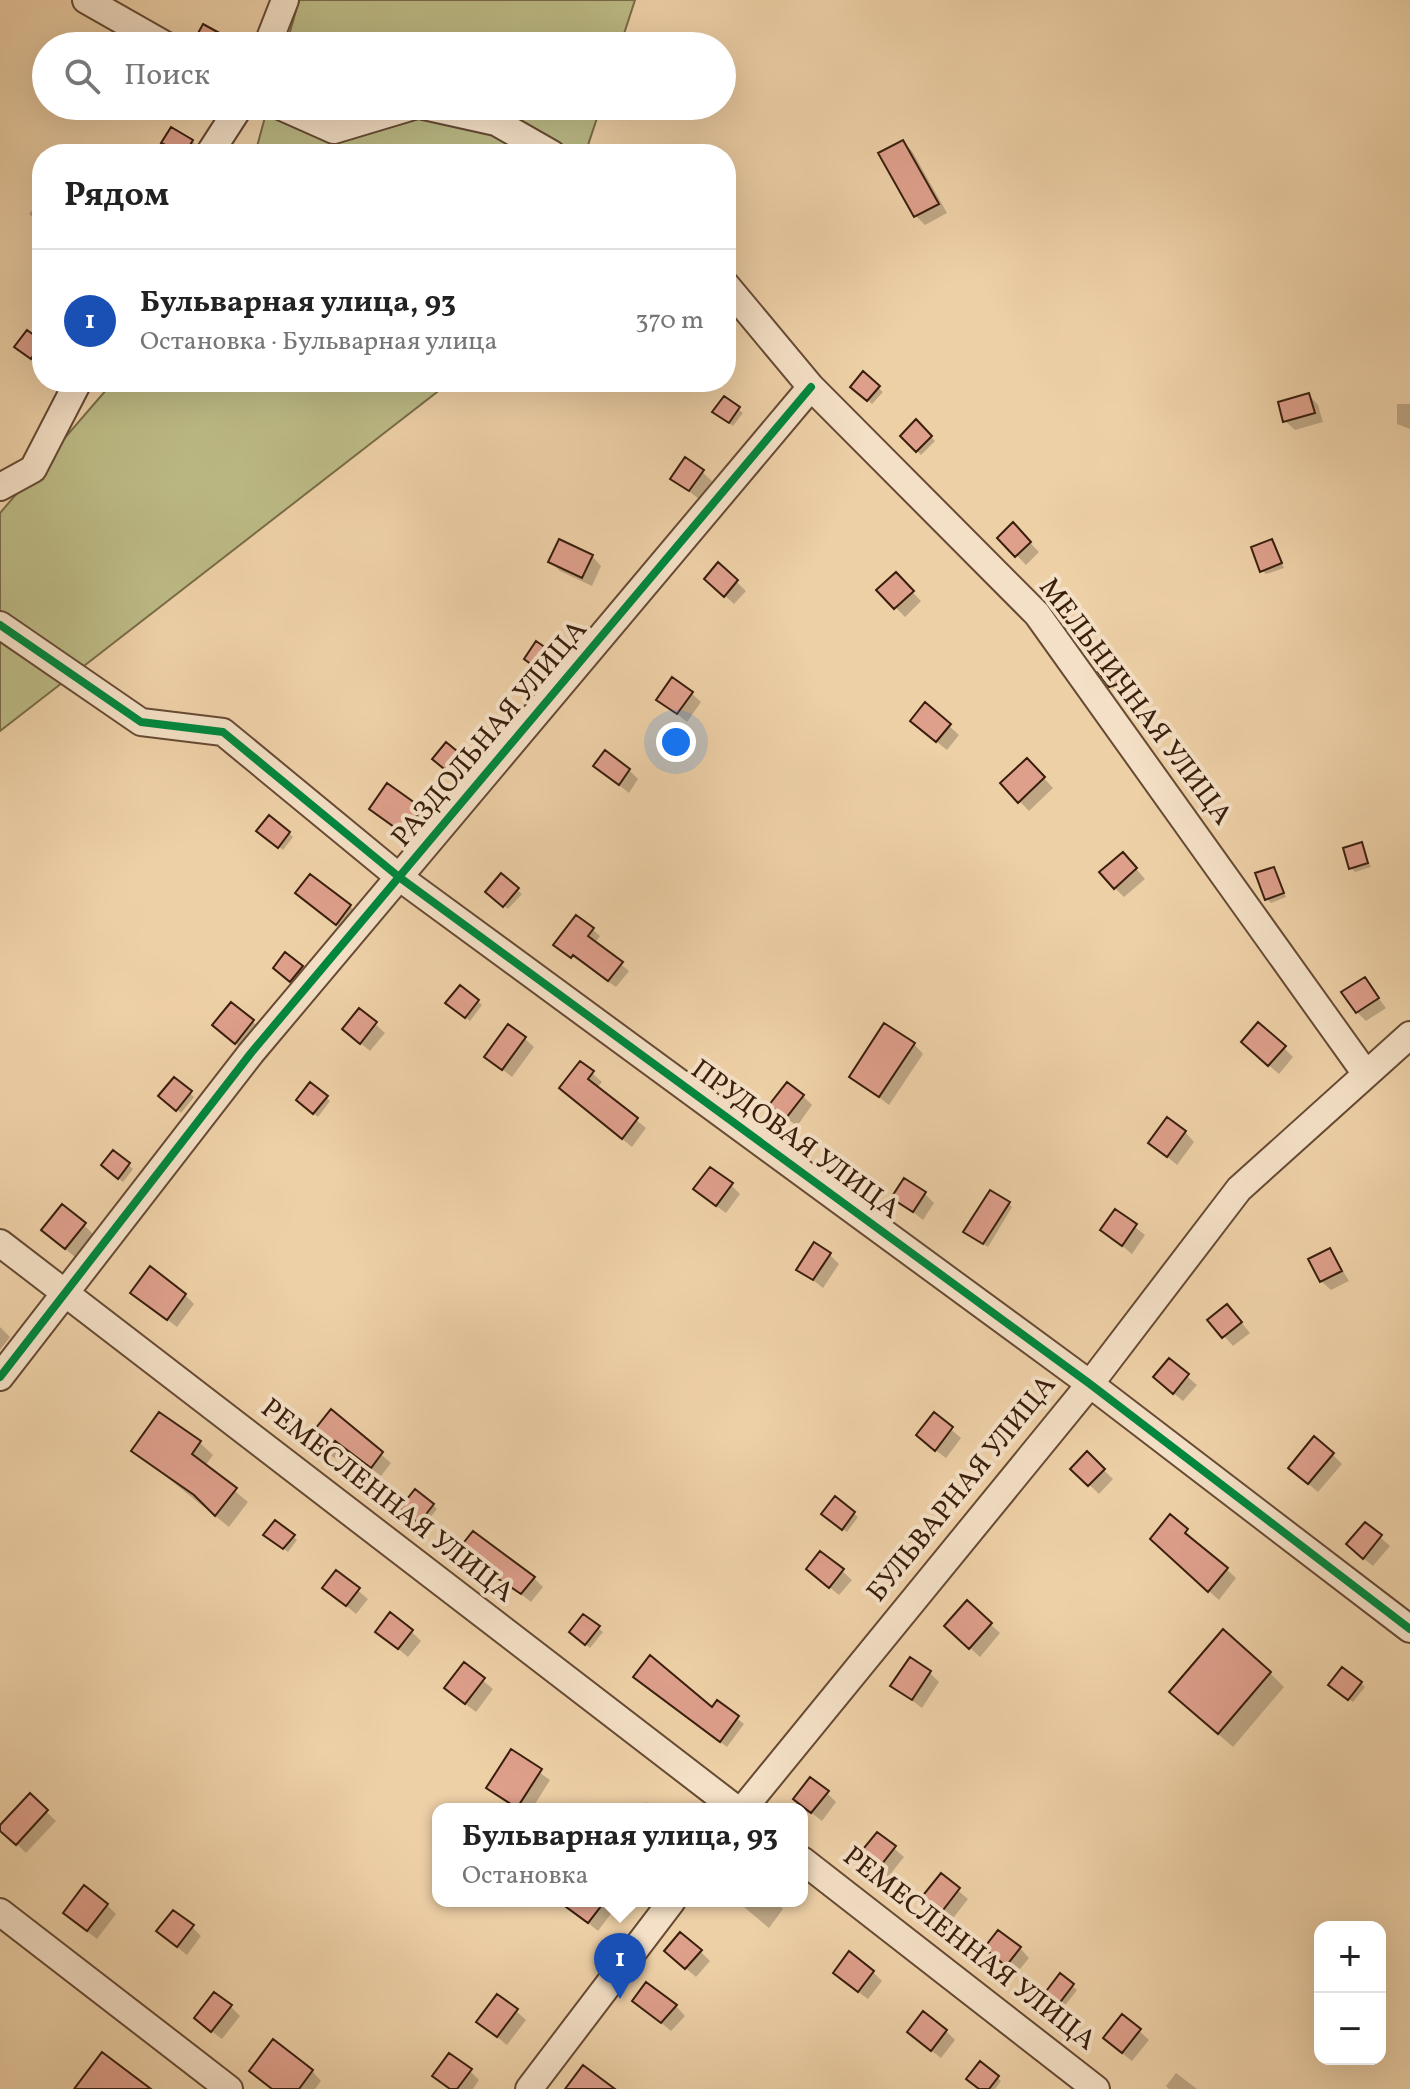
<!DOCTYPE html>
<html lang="ru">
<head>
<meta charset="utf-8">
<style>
  body { margin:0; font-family:Vollkorn,serif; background:#f6f6f6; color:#222 }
  .controls { position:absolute; right:24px; bottom:24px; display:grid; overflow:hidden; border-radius:16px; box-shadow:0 8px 32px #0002 }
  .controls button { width:72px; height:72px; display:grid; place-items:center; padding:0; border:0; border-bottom:2px solid #e0e0e0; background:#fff; color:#222; font:40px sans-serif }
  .you { position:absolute; left:676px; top:742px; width:28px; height:28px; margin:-20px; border:6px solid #fff; border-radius:50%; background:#1a73e8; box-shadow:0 0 0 12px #1a73e833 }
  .badge { display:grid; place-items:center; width:52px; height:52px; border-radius:50%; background:#8f2418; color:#fff; font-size:26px; font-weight:700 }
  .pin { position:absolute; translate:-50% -66px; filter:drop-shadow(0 2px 4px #0008) }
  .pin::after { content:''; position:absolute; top:42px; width:28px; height:24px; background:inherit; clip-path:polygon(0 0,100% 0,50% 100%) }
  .popup { position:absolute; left:432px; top:1803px; width:376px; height:104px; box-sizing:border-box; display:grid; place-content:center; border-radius:16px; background:#fff; filter:drop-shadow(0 2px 6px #0005); font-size:26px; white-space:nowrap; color:#767676 }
  .popup b { font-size:30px; color:#222 }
  .popup::after { content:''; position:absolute; left:50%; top:100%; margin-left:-16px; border:16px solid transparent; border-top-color:#fff }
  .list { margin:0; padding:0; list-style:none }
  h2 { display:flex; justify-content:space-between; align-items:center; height:104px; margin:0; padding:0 32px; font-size:34px }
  h2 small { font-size:26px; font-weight:400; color:#767676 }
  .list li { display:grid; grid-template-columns:52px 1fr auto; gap:24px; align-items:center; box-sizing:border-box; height:144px; padding:0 32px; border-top:2px solid #e0e0e0 }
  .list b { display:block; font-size:30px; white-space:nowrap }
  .list p { margin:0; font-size:26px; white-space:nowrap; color:#767676 }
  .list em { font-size:26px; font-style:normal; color:#767676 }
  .icon { flex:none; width:44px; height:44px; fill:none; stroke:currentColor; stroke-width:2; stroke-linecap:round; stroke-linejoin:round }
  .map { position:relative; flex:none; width:1410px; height:2089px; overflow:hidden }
  .search { position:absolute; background:#fff; box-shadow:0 8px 32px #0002; left:32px; top:32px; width:704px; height:88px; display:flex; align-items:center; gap:20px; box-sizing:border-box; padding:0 28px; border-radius:44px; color:#767676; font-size:30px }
  .panel { position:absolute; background:#fff; box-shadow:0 8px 32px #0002; left:32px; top:144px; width:704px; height:248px; border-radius:32px }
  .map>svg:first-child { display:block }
  .green { fill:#bcba85; stroke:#7a6c48; stroke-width:2 }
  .shadow { fill:#0003 }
  .building { fill:#de9f8b; stroke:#391e0c; stroke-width:2 }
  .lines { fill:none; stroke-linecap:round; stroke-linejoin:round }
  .street-casing { stroke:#664a33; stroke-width:30 }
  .street { stroke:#f4e0c6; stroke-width:26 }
  .cycleway-casing { stroke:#f4e0c6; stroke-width:13 }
  .cycleway { stroke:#00873e; stroke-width:8 }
  .labels { text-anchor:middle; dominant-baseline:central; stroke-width:8; stroke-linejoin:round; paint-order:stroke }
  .street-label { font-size:28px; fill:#391e0c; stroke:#f4e0c6 }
</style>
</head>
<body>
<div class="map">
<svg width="1410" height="2089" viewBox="0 0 1410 2089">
  <rect width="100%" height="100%" fill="#eed0a7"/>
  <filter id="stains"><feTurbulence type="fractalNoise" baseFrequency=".0025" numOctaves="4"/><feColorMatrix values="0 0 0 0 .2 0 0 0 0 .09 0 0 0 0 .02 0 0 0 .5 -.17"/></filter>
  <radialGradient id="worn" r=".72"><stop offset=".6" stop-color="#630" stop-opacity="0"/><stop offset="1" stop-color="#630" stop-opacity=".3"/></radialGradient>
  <path class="green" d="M299,0H635L620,46H286Z
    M268,106H601L585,154H255Z
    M113,382H450L0,731V513Z"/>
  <path class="shadow" d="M192,141L196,145L191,154H180L163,143Z
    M903,142L912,151L947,213L925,225L916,216Z
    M42,197V226L29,214Z
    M27,333L42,343V352L36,361L21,351Z
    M863,374L883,392L872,404L852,386Z
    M1309,395L1318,405L1323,422L1295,430L1285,421Z
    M725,399L743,413L733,426L719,416Z
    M1397,404H1410V429L1397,424Z
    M916,422L935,441L921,455L902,436Z
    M702,472L712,481L699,499L673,479Z
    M1013,525L1039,552L1026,565L1000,538Z
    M1272,542L1284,568L1266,574L1262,570Z
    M592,556L601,566L592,586L560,571L550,562Z
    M719,565L746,591L734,604L716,588Z
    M896,575L921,601L905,617L879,590Z
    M555,656L559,660L548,675L530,663Z
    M1119,666L1129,685L1115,690L1111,686Z
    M691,693L701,702L687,722L659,700Z
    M926,705L959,735L947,750L922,730Z
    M461,757L465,761L454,775L439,763Z
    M1027,760L1053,788L1029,811L1002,783Z
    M595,766L629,770L638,779L629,793Z
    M387,786L430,819L414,842L371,809Z
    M289,833L293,837L283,850L263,835Z
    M1361,844L1371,867L1355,872L1351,868Z
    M1132,864L1145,879L1124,897L1115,888Z
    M1274,869L1286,897L1271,903L1267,899Z
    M501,876L522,894L508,909L492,895Z
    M297,893L350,906L359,916L346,932Z
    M592,929L600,936L595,943L629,971L616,987L556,945Z
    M286,955L305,972L295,984L280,972Z
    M1364,979L1386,1008L1366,1021L1357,1012Z
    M460,987L482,1005L470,1021L452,1007Z
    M360,1010L385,1033L370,1051L354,1038Z
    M253,1022L262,1031L245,1051L224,1034Z
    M524,1038L534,1047L512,1077L487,1057Z
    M914,1044L923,1054L889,1105L851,1076Z
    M1284,1048L1293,1057L1279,1074L1252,1051Z
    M592,1073L602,1082L597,1088L646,1128L632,1147L571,1097Z
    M174,1079L194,1097L181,1113L165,1100Z
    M803,1096L812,1105L797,1126L781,1114Z
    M326,1097L330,1101L318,1117L302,1104Z
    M1185,1132L1194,1142L1177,1165L1151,1143Z
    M114,1152L133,1169L123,1182L107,1169Z
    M731,1185L740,1194L726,1213L705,1198Z
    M925,1194L934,1203L923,1220L894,1197Z
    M1008,1203L1012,1207L988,1247L970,1236Z
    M1116,1212L1145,1235L1132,1254L1103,1230Z
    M84,1225L93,1234L75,1257L53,1239Z
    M1330,1250L1349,1281L1331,1290L1321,1281Z
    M830,1255L839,1264L823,1288L799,1269Z
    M133,1293L185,1295L194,1304L177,1327Z
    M1236,1316L1250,1333L1233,1346L1210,1320Z
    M0,1327L10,1337L0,1350Z
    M1169,1361L1197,1385L1183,1401L1165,1386Z
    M331,1411L391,1463L381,1476L346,1449L337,1460L320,1447Z
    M159,1415L200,1443L213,1455L205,1466L248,1502L229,1527L134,1451Z
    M934,1415L961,1438L946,1458L927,1444Z
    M1087,1454L1113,1479L1099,1494L1073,1469Z
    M1332,1454L1342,1464L1318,1492L1300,1477Z
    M835,1499L858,1517L847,1532L828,1518Z
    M433,1505L437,1509L424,1525L407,1512Z
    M1170,1517L1236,1578L1219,1600L1161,1548Z
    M1365,1524L1390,1546L1373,1566L1358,1554Z
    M293,1536L297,1540L288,1552L270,1538Z
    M460,1550L534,1578L543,1587L531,1602L494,1573L491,1577Z
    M842,1571L852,1580L839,1595L818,1578Z
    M337,1573L368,1599L356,1614L325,1588Z
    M967,1603L1000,1633L980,1657L956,1635Z
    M584,1617L603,1632L590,1648L576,1636Z
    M378,1632H412L421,1641L408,1657Z
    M464,1665L493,1689L476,1712L456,1697Z
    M930,1673L939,1682L922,1708L893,1686Z
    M1270,1673L1284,1687L1233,1747L1186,1706Z
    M642,1683L712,1710L717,1703L744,1724L727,1747Z
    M1361,1683L1365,1687L1353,1702L1335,1689Z
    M511,1752L550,1780L532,1809H517L488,1788Z
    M827,1793L836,1802L822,1821L805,1808Z
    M30,1796L56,1821L26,1853L0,1828Z
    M646,1802L655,1809H641Z
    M877,1834L904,1857L888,1877L871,1863Z
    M941,1876L968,1899L950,1922L932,1908Z
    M569,1901H602L613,1911L598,1931L566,1905Z
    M775,1901L783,1909L769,1928L738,1902Z
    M107,1905L116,1914L97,1939L75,1922Z
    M192,1927L201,1936L187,1955L168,1940Z
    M986,1948H1020L1029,1958L1016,1974Z
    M700,1951L710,1961L696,1977L676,1960Z
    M873,1972L882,1981L868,1999L845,1982Z
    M1060,1976L1077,1990L1063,2008L1050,1998Z
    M635,2001L676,2006L685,2016L671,2031Z
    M231,2007L240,2016L222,2039L206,2027Z
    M516,2011L526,2020L507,2045L478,2021Z
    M1123,2016L1149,2040L1132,2061L1114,2047Z
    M946,2031L955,2040L941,2058L919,2041Z
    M251,2071H312L321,2081L315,2089H272Z
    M470,2071L479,2080L473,2089H450L444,2085Z
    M1176,2073L1197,2089H1169L1166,2086Z
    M997,2077L1001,2081L995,2089H981Z"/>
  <path class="building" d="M203,24L243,46H191Z
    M171,127L193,140L185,154L161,143Z
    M903,140L939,204L914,217L878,153Z
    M27,330L42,341L31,359L14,347Z
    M863,371L880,386L867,401L850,387Z
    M1309,393L1315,413L1283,422L1278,402Z
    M724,396L740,407L729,423L712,412Z
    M916,419L932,436L916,452L900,436Z
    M685,457L704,470L689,491L670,479Z
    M1013,522L1031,542L1015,557L997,538Z
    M559,539L593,555L582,578L548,562Z
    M1272,539L1282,563L1260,572L1251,547Z
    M718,562L738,580L724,597L704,579Z
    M896,572L914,591L894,609L876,590Z
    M536,641L556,655L543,673L524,659Z
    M1119,663L1126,681L1109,687L1098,672Z
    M672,677L693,692L677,714L656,700Z
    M925,702L951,724L936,742L910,721Z
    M446,742L463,756L449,773L432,759Z
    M605,750L630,769L619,785L593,766Z
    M1027,758L1045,777L1018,803L1000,783Z
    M387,783L422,808L404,834L369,809Z
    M269,815L290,832L278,848L256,831Z
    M1362,842L1368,863L1349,869L1343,848Z
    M1123,852L1137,868L1114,889L1099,872Z
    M1274,867L1284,893L1265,900L1255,873Z
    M501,873L519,888L503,907L485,892Z
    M310,874L351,905L336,925L295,893Z
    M576,915L594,928L588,936L623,962L608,981L573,955L571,958L553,945Z
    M285,952L303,966L290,982L273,968Z
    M1365,977L1379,998L1356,1013L1341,992Z
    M460,985L479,1000L465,1018L445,1003Z
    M231,1002L254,1020L235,1044L212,1025Z
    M359,1008L377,1022L360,1044L342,1029Z
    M1258,1022L1286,1046L1268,1066L1241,1042Z
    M884,1023L915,1043L879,1097L849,1077Z
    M508,1024L526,1037L502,1070L484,1057Z
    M580,1061L594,1071L588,1079L638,1118L622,1139L559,1088Z
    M174,1077L192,1091L176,1111L158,1096Z
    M310,1082L328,1096L313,1114L296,1100Z
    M787,1082L804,1095L786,1118L769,1105Z
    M1167,1117L1186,1131L1167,1157L1148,1143Z
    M113,1150L130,1163L118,1179L101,1165Z
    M710,1167L733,1183L716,1206L693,1189Z
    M904,1178L926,1192L913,1212L891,1198Z
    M990,1190L1010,1202L983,1244L963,1232Z
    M62,1204L86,1223L65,1249L41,1230Z
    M1115,1209L1137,1224L1122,1246L1100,1230Z
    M814,1242L831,1253L813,1280L796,1270Z
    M1330,1248L1342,1271L1320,1282L1308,1259Z
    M150,1266L186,1294L167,1320L130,1293Z
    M1227,1304L1242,1322L1222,1338L1207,1320Z
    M1169,1358L1189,1374L1173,1394L1153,1377Z
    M331,1409L383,1452L371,1468L335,1441L326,1452L308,1438Z
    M159,1412L201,1441L192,1454L237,1488L215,1516L194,1495L131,1451Z
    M934,1412L953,1427L935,1451L916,1435Z
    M1314,1436L1334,1453L1308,1484L1288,1468Z
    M1087,1451L1105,1469L1088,1486L1070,1469Z
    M415,1489L434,1504L419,1523L400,1508Z
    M835,1496L855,1512L842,1530L821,1514Z
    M1170,1514L1188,1529L1185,1533L1228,1568L1208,1592L1150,1539Z
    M275,1520L295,1535L283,1549L263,1535Z
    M1365,1522L1382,1535L1363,1559L1346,1544Z
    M473,1531L535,1577L521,1594L457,1551Z
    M820,1551L844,1569L829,1588L806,1569Z
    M336,1570L360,1588L346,1606L322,1588Z
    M967,1600L992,1623L969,1649L944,1626Z
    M390,1612L413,1630L398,1649L375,1632Z
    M583,1614L600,1626L585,1645L569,1632Z
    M1223,1629L1271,1672L1218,1734L1169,1692Z
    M650,1655L712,1707L717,1700L739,1716L720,1742L633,1677Z
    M910,1657L931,1671L912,1700L890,1686Z
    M464,1662L485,1678L465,1704L444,1688Z
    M1342,1667L1362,1682L1348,1700L1328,1685Z
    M511,1749L542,1769L517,1808L486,1788Z
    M810,1777L829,1791L811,1813L793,1799Z
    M30,1793L48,1810L16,1845L0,1831V1825Z
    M877,1832L896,1846L878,1869L859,1854Z
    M941,1873L960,1888L940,1914L920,1899Z
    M84,1885L108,1904L87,1931L63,1913Z
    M558,1901H605L588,1923Z
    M173,1910L194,1925L177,1947L156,1931Z
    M998,1930L1021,1947L1006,1966L984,1948Z
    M680,1932L702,1950L685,1969L664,1951Z
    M849,1951L874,1971L858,1992L833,1973Z
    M1060,1973L1074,1984L1058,2005L1044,1994Z
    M646,1982L677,2005L661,2023L632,2001Z
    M214,1992L232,2005L211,2032L194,2018Z
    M497,1994L518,2009L497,2037L476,2022Z
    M923,2011L947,2030L931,2051L907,2032Z
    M1122,2014L1141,2029L1122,2053L1103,2038Z
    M273,2039L313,2070L299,2089H272L249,2071Z
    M102,2052L151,2089H74Z
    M449,2053L472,2069L457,2089H450L432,2076Z
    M980,2061L999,2076L989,2089H979L966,2079Z
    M583,2065L615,2089H565Z"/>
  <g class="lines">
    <g class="street-casing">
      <path id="street" d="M86,0L167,46
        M267,46L285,0
        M280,106L334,130L414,106
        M424,106L496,122L552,154
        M209,154L240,106
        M726,285L811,387L1037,614L1366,1074
        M0,487L33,469L78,382
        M0,625L141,722L223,732L399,877L1090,1384L1410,1629
        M0,1243L736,1809
        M0,1377L251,1053L811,387
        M743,1809L1090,1384L1239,1189L1410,1035
        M802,1860L1096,2089
        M0,1912L229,2089
        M529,2089L672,1901"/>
    </g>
    <use href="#street" class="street"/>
    <g class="cycleway-casing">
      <path id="cycleway" d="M0,625L141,722L223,732L399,877L1090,1384L1410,1629
        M0,1377L251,1053L811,387"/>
    </g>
    <use href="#cycleway" class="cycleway"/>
  </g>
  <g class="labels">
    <g class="street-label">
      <text transform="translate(1135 702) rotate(53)">МЕЛЬНИЧНАЯ УЛИЦА</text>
      <text transform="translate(490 734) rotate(-50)">РАЗДОЛЬНАЯ УЛИЦА</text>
      <text transform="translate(795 1140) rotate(36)">ПРУДОВАЯ УЛИЦА</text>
      <text transform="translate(962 1489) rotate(-51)">БУЛЬВАРНАЯ УЛИЦА</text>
      <text transform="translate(387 1501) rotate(38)">РЕМЕСЛЕННАЯ УЛИЦА</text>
      <text transform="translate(969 1949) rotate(38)">РЕМЕСЛЕННАЯ УЛИЦА</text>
    </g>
  </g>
  <rect width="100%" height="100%" filter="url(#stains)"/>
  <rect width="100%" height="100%" fill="url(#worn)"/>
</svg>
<div class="controls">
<button>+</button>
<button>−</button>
</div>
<div class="you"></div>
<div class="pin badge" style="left:620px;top:1999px;background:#1a4fb4">1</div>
<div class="popup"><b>Бульварная улица, 93</b>Остановка</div>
<div class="search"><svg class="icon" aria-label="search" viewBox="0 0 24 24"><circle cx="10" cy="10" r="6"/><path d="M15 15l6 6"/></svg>Поиск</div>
<section class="panel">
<h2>Рядом<small></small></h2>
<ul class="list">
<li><span class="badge" style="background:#1a4fb4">1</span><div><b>Бульварная улица, 93</b><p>Остановка · Бульварная улица</p></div><em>370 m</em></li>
</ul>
</section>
</div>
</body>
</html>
